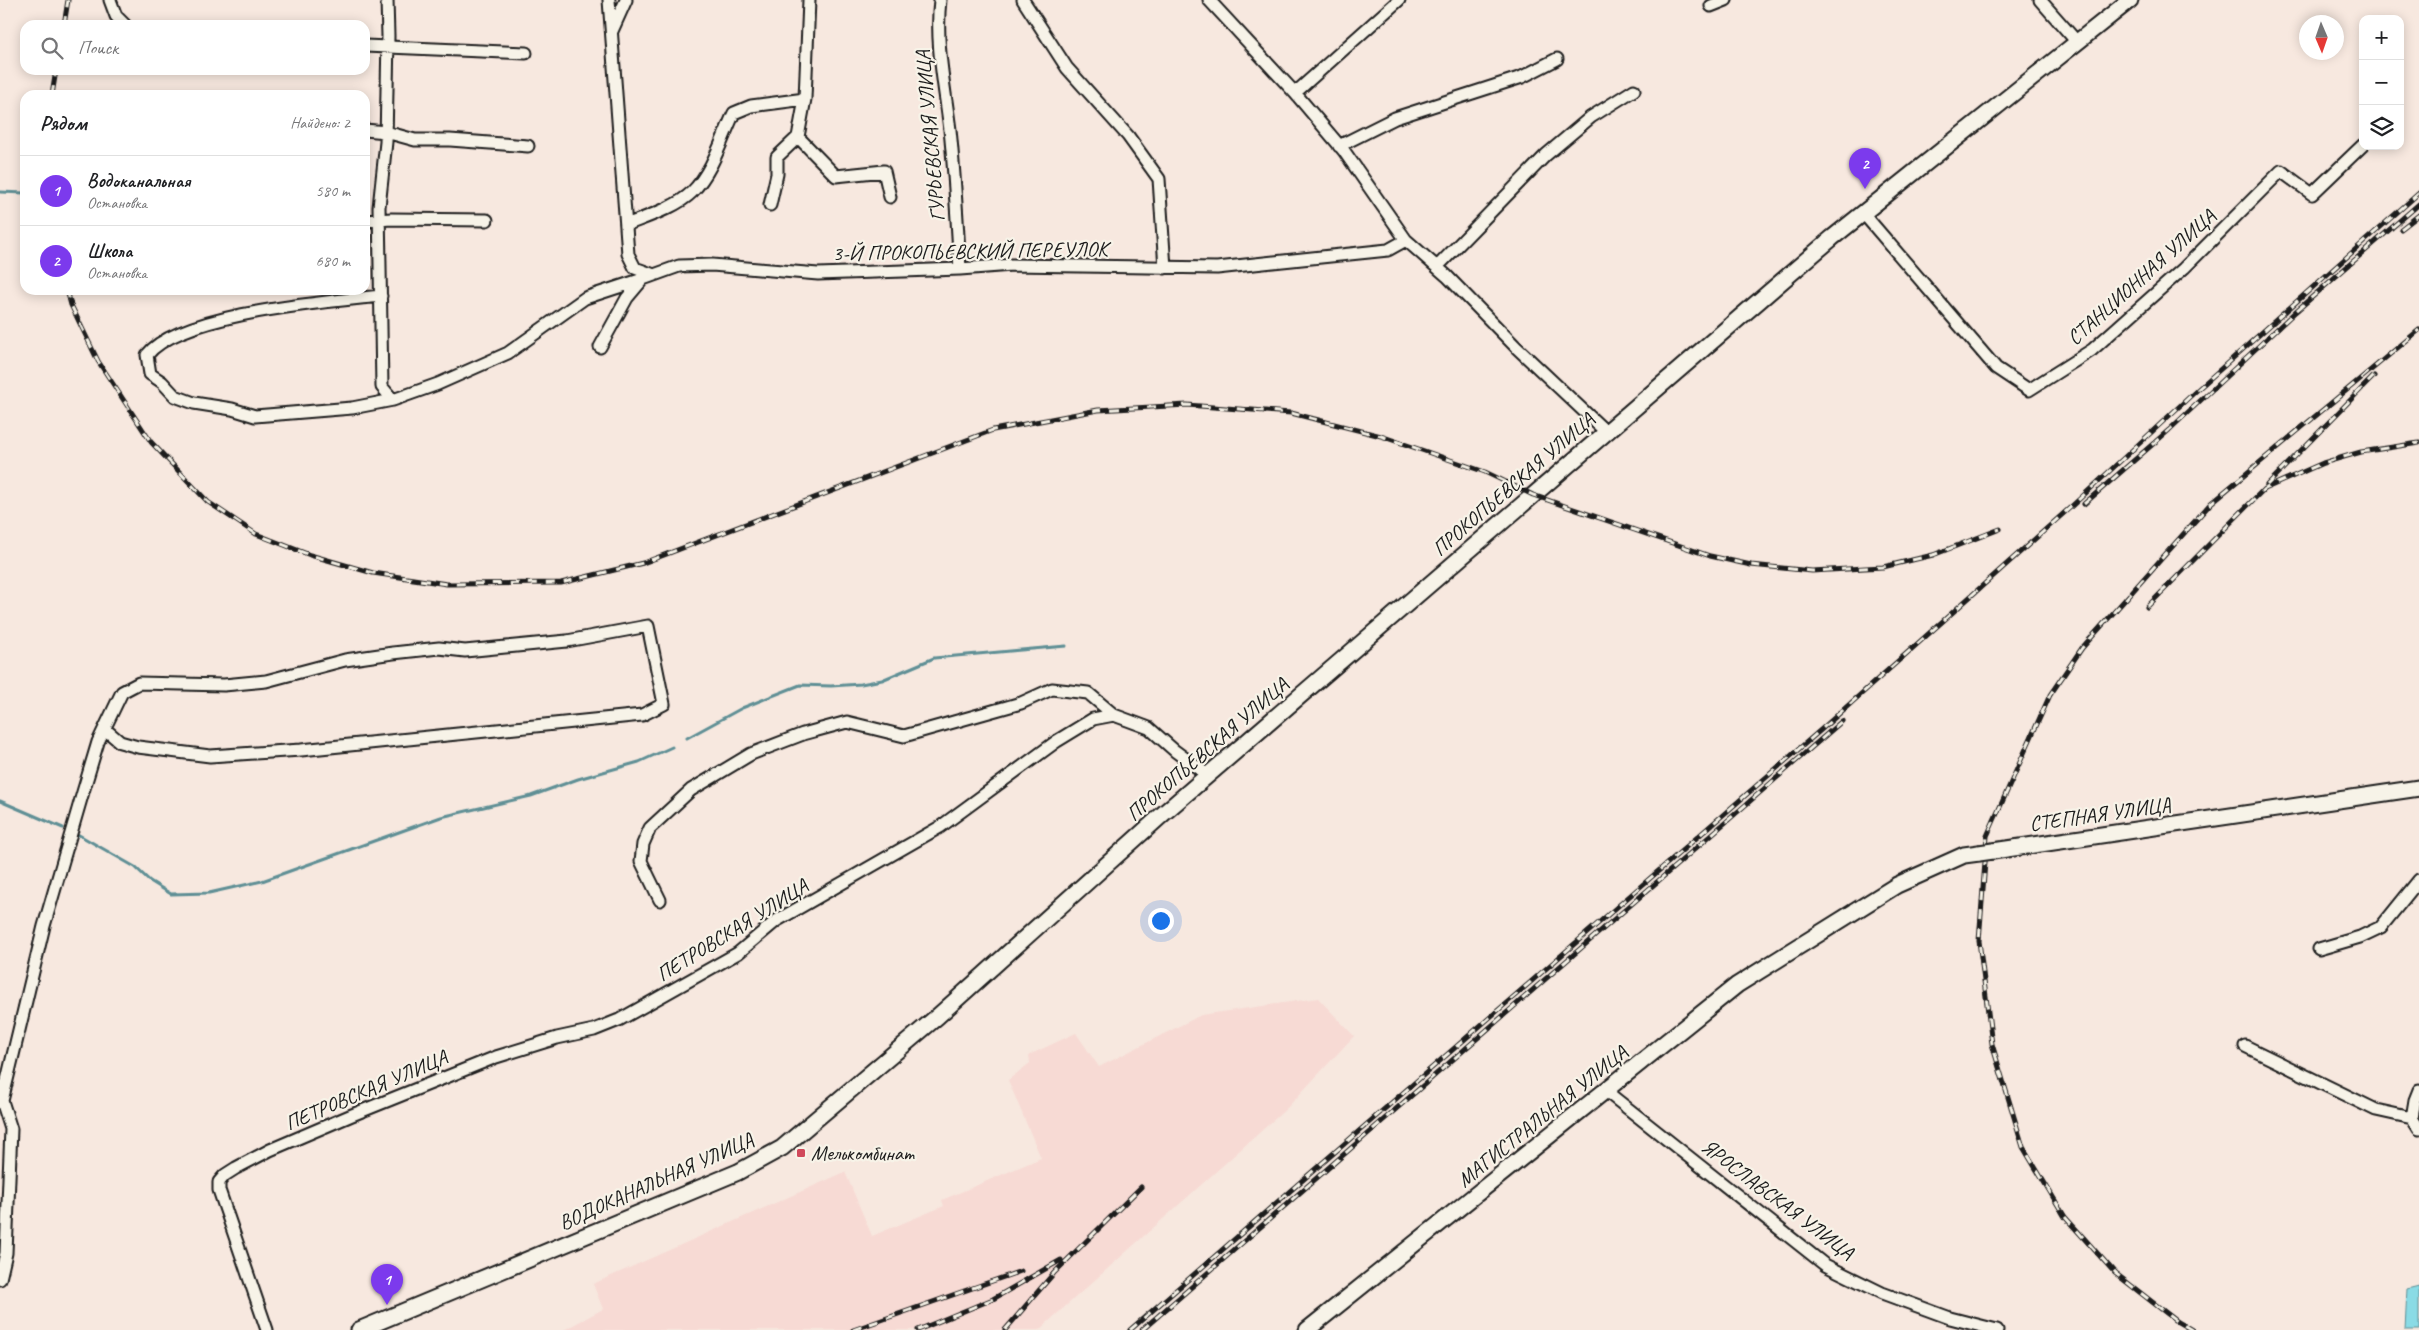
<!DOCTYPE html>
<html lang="ru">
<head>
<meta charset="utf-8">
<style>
  body { margin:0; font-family:Caveat,sans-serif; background:#f2f2f2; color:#202124 }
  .controls { position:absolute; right:15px; top:15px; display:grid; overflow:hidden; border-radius:10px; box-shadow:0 2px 12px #0003 }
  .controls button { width:45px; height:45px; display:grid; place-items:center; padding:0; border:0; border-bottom:1px solid #e0e0e0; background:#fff; color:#202124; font:25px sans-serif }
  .compass { position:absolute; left:2299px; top:15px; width:45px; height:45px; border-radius:50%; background:#fff; box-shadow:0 2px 12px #0003; rotate:178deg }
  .you { position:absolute; left:1160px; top:920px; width:18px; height:18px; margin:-12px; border:4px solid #fff; border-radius:50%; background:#1a73e8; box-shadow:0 0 0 8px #1a73e833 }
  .badge { display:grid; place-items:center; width:32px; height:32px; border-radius:50%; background:#7c3aed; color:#fff; font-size:16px; font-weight:700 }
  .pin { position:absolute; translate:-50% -41px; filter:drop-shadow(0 1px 2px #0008) }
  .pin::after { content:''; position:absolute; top:26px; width:18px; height:15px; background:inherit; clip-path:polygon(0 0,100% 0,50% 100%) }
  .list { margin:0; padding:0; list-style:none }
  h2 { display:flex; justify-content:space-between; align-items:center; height:65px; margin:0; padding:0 20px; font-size:21px }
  h2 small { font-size:16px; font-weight:400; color:#757577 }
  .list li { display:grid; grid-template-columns:32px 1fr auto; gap:15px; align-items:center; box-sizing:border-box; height:70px; padding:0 20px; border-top:1px solid #e0e0e0 }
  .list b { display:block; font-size:19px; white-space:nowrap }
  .list p { margin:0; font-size:16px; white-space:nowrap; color:#757577 }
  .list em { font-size:16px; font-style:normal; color:#757577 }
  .icon { flex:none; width:28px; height:28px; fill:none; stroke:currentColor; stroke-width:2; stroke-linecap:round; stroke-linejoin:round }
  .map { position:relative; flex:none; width:2419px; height:1330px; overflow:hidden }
  .search { position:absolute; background:#fff; box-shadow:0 2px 12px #0003; left:20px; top:20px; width:350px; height:55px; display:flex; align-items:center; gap:12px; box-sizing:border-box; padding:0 18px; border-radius:15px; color:#757577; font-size:19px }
  .panel { position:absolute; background:#fff; box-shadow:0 2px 12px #0003; left:20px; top:90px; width:350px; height:205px; border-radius:15px }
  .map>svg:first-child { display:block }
  .built { fill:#f7dad4 }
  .water { fill:#8adbe5; stroke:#5e8f95 }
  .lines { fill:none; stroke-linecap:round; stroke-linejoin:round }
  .stream { stroke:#5e8f95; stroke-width:3 }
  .minor-casing { stroke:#1c1c1c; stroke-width:15 }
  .major-casing { stroke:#1c1c1c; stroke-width:19 }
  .minor { stroke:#f7f3e8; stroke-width:11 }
  .major { stroke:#f7f3e8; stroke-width:15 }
  .rail-casing { stroke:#1c1c1c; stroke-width:5 }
  .rail { stroke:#f7f3e8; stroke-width:3; stroke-dasharray:9; stroke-linecap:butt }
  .major-bridge-casing { stroke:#1c1c1c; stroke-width:19; stroke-linecap:butt }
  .major-bridge { stroke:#f7f3e8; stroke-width:15 }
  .poi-dot { fill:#d1495b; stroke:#f7f3e8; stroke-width:2 }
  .labels { text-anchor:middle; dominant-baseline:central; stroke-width:4.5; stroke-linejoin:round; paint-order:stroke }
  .street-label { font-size:21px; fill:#1c1c1c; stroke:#f7f3e8 }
  .poi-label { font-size:21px; fill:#1c1c1c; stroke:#f7f3e8; text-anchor:start }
</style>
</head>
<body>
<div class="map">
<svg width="2419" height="1330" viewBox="0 0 2419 1330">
  <rect width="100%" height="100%" fill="#f7e8df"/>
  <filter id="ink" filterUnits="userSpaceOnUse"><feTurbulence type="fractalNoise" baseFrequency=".02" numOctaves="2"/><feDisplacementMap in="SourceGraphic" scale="10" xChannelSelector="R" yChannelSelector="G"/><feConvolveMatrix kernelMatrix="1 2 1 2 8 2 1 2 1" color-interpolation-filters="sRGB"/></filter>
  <g filter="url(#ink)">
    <path class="built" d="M1318,998L1354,1036L1287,1108L1039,1330H564L603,1309L593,1284L845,1172L872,1236L944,1206L942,1200L1041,1158L1008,1080L1030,1063L1029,1055L1076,1033L1099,1067L1201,1015Z"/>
    <path class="water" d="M2419,1286V1330H2405L2407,1289Z"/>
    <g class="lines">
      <path class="stream" d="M0,192L25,193
        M687,738L742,708L800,685L831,686L861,684L882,680L934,658L1066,646
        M0,801L63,828
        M79,835L135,867L150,881L171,894L209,893L262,881L441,817L531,796L578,779L639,762L672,747"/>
      <g class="minor-casing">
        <path id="minor" d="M110,0L116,16L125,25
          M387,0L388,36L386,142L379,207L382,387L393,400L438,384L508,353L585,298L643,279
          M609,0L628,254L635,268L654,275
          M940,0C935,43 945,88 950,130C955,176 957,222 960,269
          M1023,0L1067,68L1128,136L1159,179L1165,268
          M1209,0L1295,93L1344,151L1406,240L1447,276L1517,348L1606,432
          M2040,0L2077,42
          M1711,6L1726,0
          M612,31L626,0
          M365,46L526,53
          M1295,93L1399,0
          M365,130L386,132L415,140H450L528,146
          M798,137L836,176L884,171L890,197
          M1339,146L1395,118L1522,77L1557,59
          M770,205L777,174V157L798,137L805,99
          M1863,213L1996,368L2029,390L2092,350L2184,268L2281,171L2312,194L2363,145
          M365,221L391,219L487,220
          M626,225C646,217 677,207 692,192C713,171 722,138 734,113L751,106L805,99L809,0
          M1437,267L1546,155L1591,117L1634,90
          M381,296C327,302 180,313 147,355L150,374L162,382L175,396L194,403L232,409L255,416L352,408L393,400
          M600,347L627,298L643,279L679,266L712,265L818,274L960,269L1012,265L1217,268L1388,250L1406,240
          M660,900L641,861L643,844L650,828L691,790L751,754L803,734L847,722L904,736L1021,703L1052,689L1088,693L1114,715
          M2319,949L2360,937L2381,927L2419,880
          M2245,1046L2376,1110L2412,1118L2419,1129
          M1607,1092L1825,1265L1882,1293L1950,1318L1997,1330
          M2412,1118L2415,1100L2419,1090
          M0,1279L6,1253L11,1129L2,1101L44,926L83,792L98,742L122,692L139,683L224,685L266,681L345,660L393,653L439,648L465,651L567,641L648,626L664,704L642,715L301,750L210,756L138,747L120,742L106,730
          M267,1330L219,1190V1182L225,1175L236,1168L270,1150L352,1115L496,1057L557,1038L594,1030L619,1020L738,953L776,921L940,827L1057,741L1093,719L1114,715L1149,728L1175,751L1202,771"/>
      </g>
      <g class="major-casing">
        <path id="major" d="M1993,851L2419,788
          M359,1330L738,1172L782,1148L938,1016L1164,813L1832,238L2130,0
          M1307,1330L1737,985L1897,885L1964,855L1979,853"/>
      </g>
      <use href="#minor" class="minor"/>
      <use href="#major" class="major"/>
      <g class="rail-casing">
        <path id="rail" d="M64,25L68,0
          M52,95L56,70
          M2401,229L2419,215
          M67,290L71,305L98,361L151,442L208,502L256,534L310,555L373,573L447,584L561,583L643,563L993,430L1098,410L1187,405L1291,413L1381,436L1485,472L1533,495L1710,556L1751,565L1812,571L1883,567L1933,555L2000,529
          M2267,485L2374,376
          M2084,504L2169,430L2295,312L2419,204
          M2147,607L2264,489L2323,463L2361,452L2419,443
          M853,1330L1021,1271
          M918,1330L993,1299L1061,1260
          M1005,1330L1054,1273L1141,1187
          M1130,1330L1823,728L2073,505L2197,390L2419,193
          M1142,1330L1842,721
          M2192,1330L2178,1322L2115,1273L2065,1217L2023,1147L1992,1044L1979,941L1987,836L2050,695L2082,648L2211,503L2419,330"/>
      </g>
      <use href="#rail" class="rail"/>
      <g class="major-bridge-casing">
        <path id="major-bridge" d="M1979,853L1993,851"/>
      </g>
      <use href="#major-bridge" class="major-bridge"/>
    </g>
  </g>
  <rect class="poi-dot" x="796" y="1148" width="10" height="10" rx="2.5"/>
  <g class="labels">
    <g class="street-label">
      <text transform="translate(930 136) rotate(-95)">ГУРЬЕВСКАЯ УЛИЦА</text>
      <text transform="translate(970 251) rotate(-1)">3-Й ПРОКОПЬЕВСКИЙ ПЕРЕУЛОК</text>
      <text transform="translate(2141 277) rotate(-42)">СТАНЦИОННАЯ УЛИЦА</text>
      <text transform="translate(1513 484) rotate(-41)">ПРОКОПЬЕВСКАЯ УЛИЦА</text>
      <text transform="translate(1207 749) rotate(-41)">ПРОКОПЬЕВСКАЯ УЛИЦА</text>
      <text transform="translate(2100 814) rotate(-8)">СТЕПНАЯ УЛИЦА</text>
      <text transform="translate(732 930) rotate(-32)">ПЕТРОВСКАЯ УЛИЦА</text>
      <text transform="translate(366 1090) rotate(-23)">ПЕТРОВСКАЯ УЛИЦА</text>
      <text transform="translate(1542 1116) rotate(-39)">МАГИСТРАЛЬНАЯ УЛИЦА</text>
      <text transform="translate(656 1181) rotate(-24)">ВОДОКАНАЛЬНАЯ УЛИЦА</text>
      <text transform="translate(1778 1199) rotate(37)">ЯРОСЛАВСКАЯ УЛИЦА</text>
    </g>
    <g class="poi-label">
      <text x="811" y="1153">Мелькомбинат</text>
    </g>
  </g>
</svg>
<div class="controls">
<button>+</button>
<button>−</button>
<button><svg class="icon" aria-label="layers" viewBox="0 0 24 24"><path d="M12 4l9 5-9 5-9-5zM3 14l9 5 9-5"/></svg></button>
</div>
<svg class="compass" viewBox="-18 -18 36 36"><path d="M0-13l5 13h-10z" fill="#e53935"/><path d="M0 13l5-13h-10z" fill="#757577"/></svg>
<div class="you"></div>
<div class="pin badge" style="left:387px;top:1305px">1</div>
<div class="pin badge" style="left:1865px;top:189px">2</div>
<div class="search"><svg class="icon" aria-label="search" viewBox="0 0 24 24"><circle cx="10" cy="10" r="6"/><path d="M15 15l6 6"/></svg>Поиск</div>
<section class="panel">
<h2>Рядом<small>Найдено: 2</small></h2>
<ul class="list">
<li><span class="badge">1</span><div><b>Водоканальная</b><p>Остановка</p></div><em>580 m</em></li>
<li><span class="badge">2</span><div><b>Школа</b><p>Остановка</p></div><em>680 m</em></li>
</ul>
</section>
</div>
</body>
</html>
